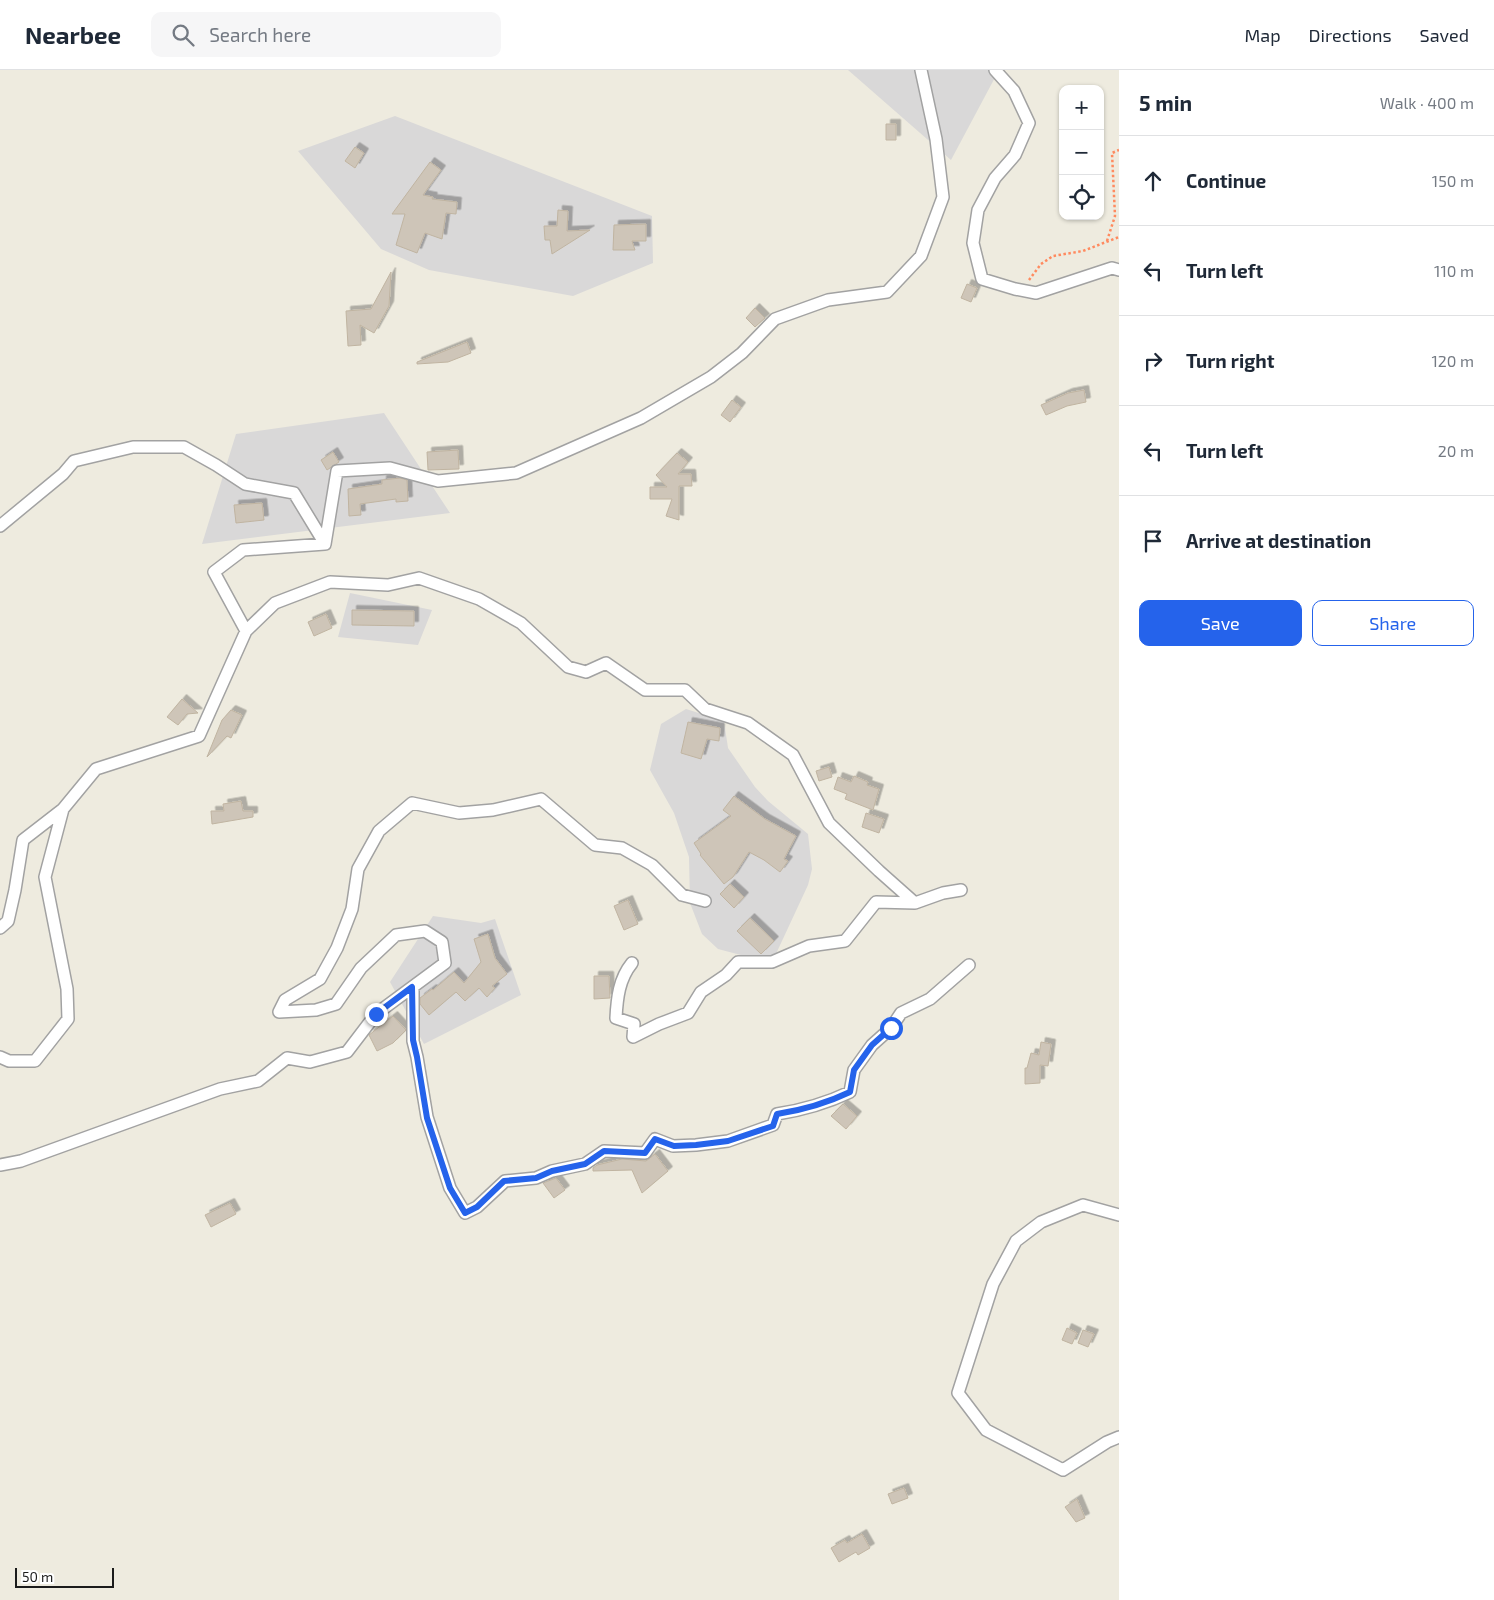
<!DOCTYPE html>
<html lang="en">
<head>
<meta charset="utf-8">
<style>
  body { margin:0; font-family:"Exo 2",sans-serif; background:#f6f6f7; color:#1f2937 }
  .controls { position:absolute; right:15px; top:15px; display:grid; overflow:hidden; border-radius:10px; box-shadow:0 1px 4px #0004 }
  .controls button { width:45px; height:45px; display:grid; place-items:center; padding:0; border:0; border-bottom:1px solid #e0e1e3; background:#fff; color:#1f2937; font:25px sans-serif }
  .scale { position:absolute; left:15px; bottom:12px; width:99px; box-sizing:border-box; padding-left:5px; border:2px solid #1b1b1b; border-top:0; font-size:14px; line-height:18px; white-space:nowrap; color:#1b1b1b; -webkit-text-stroke:4px #fff; paint-order:stroke }
  .stop { position:absolute; width:15px; height:15px; margin:-11px; border:4px solid #2563eb; border-radius:50%; background:#fff }
  .stop.end { background:#2563eb; border-color:#fff; box-shadow:0 1px 5px #0008 }
  .list { margin:0; padding:0; list-style:none }
  h2 { display:flex; justify-content:space-between; align-items:center; height:65px; margin:0; padding:0 20px; font-size:21px }
  h2 small { font-size:16px; font-weight:400; color:#747a83 }
  .list li { display:grid; grid-template-columns:32px 1fr auto; gap:15px; align-items:center; box-sizing:border-box; height:90px; padding:0 20px; border-top:1px solid #e0e1e3 }
  .list b { display:block; font-size:19px; white-space:nowrap }
  .list em { font-size:16px; font-style:normal; color:#747a83 }
  .actions { display:flex; gap:10px; padding:15px 20px }
  .actions a { flex:1; padding:11px 0; border:1px solid #2563eb; border-radius:10px; text-align:center; font-size:18px; color:#2563eb }
  .actions .main { background:#2563eb; color:#fff }
  .icon { flex:none; width:28px; height:28px; fill:none; stroke:currentColor; stroke-width:2; stroke-linecap:round; stroke-linejoin:round }
  .map { position:relative; flex:none; width:1119px; height:1530px; overflow:hidden }
  header { display:flex; align-items:center; gap:30px; box-sizing:border-box; height:70px; padding:0 25px; background:#fff; border-bottom:1px solid #e0e1e3 }
  header strong { font-size:24px }
  nav { display:flex; gap:28px; margin-inline-start:auto; font-size:18px }
  .search { width:350px; height:45px; background:#f6f6f7; display:flex; align-items:center; gap:12px; box-sizing:border-box; padding:0 18px; border-radius:10px; color:#747a83; font-size:19px }
  main { display:flex }
  aside { flex:1; background:#fff }
  .map>svg:first-child { display:block }
  .residential { fill:#d9d8d8 }
  .building { fill:#cec5b8; stroke:#c0b4a1; filter:url(#shadow) }
  .lines { fill:none; stroke-linecap:round; stroke-linejoin:round }
  .minor-casing { stroke:#a2a2a2; stroke-width:14 }
  .path { stroke:#ff8a5f; stroke-width:2.5; stroke-dasharray:2.5 2.5; stroke-linecap:butt }
  .minor { stroke:#fff; stroke-width:11 }
  .route { stroke:#2563eb; stroke-width:6 }
</style>
</head>
<body>
<header>
<strong>Nearbee</strong>
<div class="search"><svg class="icon" aria-label="search" viewBox="0 0 24 24"><circle cx="10" cy="10" r="6"/><path d="M15 15l6 6"/></svg>Search here</div>
<nav><a>Map</a><a>Directions</a><a>Saved</a></nav>
</header>
<main>
<div class="map">
<svg width="1119" height="1530" viewBox="0 0 1119 1530">
  <defs>
    <filter id="shadow"><feDropShadow dx="4.5" dy="-4.5" stdDeviation="0" flood-color="#0004"/></filter>
  </defs>
  <rect width="100%" height="100%" fill="#eeebdf"/>
  <path class="residential" d="M848,0H999L951,90Z
    M395,46L652,146L653,193L573,226L429,200L381,179L298,81Z
    M384,343L450,443L202,474L236,364Z
    M350,523L432,540L418,575L338,567Z
    M686,639L724,651L728,678L755,717L768,731L808,764L812,799L808,815L775,886L756,889L718,879L702,864L690,833L689,787L674,743L650,700L661,654Z
    M433,846L481,853L495,849L521,925L424,974L390,912Z"/>
  <path class="building" d="M886,54H896V70H886Z
    M355,77L364,83L355,98L345,91Z
    M430,92L441,100L423,125L433,127L432,129L457,132L456,144L446,143L442,169L425,163L417,183L396,175L405,144H392Z
    M558,140L568,141L567,161L590,160L552,184L550,170H545L544,156H557Z
    M646,154V171H632L635,180H613L614,155Z
    M391,202L389,236L374,263L360,255L361,275L348,276L346,241L371,239Z
    M967,214L977,218L971,232L961,228Z
    M755,238L765,248L755,257L746,248Z
    M467,272L471,283L448,292L417,294V292Z
    M1084,320L1086,332L1067,336L1046,345L1041,335L1068,323Z
    M732,330L741,337L730,352L721,345Z
    M458,380L459,399L428,400L427,382Z
    M333,382L339,392L327,400L321,390Z
    M677,383L688,392L678,404H691L692,416H679V450L666,446L672,429H650V417H667L656,405Z
    M400,408L407,410L408,431L396,432V429L360,434L361,445L349,446L348,419L382,414V410Z
    M262,433L264,450L236,453L234,435Z
    M352,540L414,541V556L352,555Z
    M326,544L332,558L314,566L308,552Z
    M182,629L198,643L187,644L178,655L167,647Z
    M231,640L242,645L231,668L227,666L207,687L222,650Z
    M688,652L720,658L719,671L707,669L701,689L681,683Z
    M829,697L832,707L819,711L816,701Z
    M854,706L868,712L867,715L879,719L873,740L845,729L847,724L834,719L838,707L851,712Z
    M734,726L765,749L796,766L784,789L788,791L780,802L764,790L749,782L733,807L724,814L700,785L701,784L694,773L731,746L723,740Z
    M241,731L243,741H253V747L212,754L211,741H224L223,734Z
    M866,743L884,749L879,763L862,757Z
    M730,814L744,827L734,838L720,824Z
    M628,830L638,854L624,860L614,836Z
    M750,848L774,871L761,884L737,861Z
    M488,864L495,888L507,904L492,916L495,918L487,927L479,918L465,931L456,922L429,945L420,934V928L432,919L433,920L454,902L464,913L481,892L474,869Z
    M594,906H609L610,928L594,929Z
    M393,946L406,960L393,973L377,981L369,965Z
    M1041,972L1051,974L1048,996L1040,995V1013L1025,1014V998H1027L1031,983L1039,985Z
    M843,1034L857,1046L846,1059L831,1046Z
    M655,1084L668,1101L642,1123L632,1100L593,1101V1098L597,1095L622,1089L646,1091Z
    M556,1108L565,1120L554,1128L543,1113Z
    M230,1133L236,1144L211,1157L205,1145Z
    M1067,1258L1077,1263L1072,1274L1062,1270Z
    M1083,1260L1094,1264L1088,1277L1078,1273Z
    M904,1418L908,1428L892,1434L888,1424Z
    M1077,1429L1085,1448L1076,1452L1065,1437Z
    M862,1464L870,1478L858,1485L856,1482L839,1492L831,1478L845,1470L847,1473Z"/>
  <g class="lines">
    <g class="minor-casing">
      <path id="minor" d="M995,0L1014,21L1029,53L1015,85L995,108L978,140L973,173L982,209L1015,219L1036,223L1112,198L1119,200
        M0,456L63,404L74,391L133,377H184L216,395L245,414L294,423L325,474
        M246,561L275,533L330,512L388,515L419,508L479,529L521,553L568,597L586,602L606,593L645,620H685L705,639L748,653L793,685L829,753L879,801L915,833L943,823L961,820
        M0,858L8,851L15,820L23,770L63,739
        M632,893C619,909 617,928 616,948L634,954L633,967L659,954L688,943L701,922L726,905L738,892H772L809,876L845,871L876,832L915,833
        M413,917V971L417,987L427,1047L450,1118L465,1143L477,1137L505,1111L536,1108L552,1101L585,1094L604,1081L645,1083L655,1069L673,1076L696,1075L728,1071L773,1055L777,1044C803,1040 827,1033 850,1022L854,1000L872,975L891,958L901,943L930,929L969,895
        M0,987L9,991H35L68,949L67,919L45,807L63,739L96,699L199,666L246,561L214,502L243,480L325,474L337,401L390,398L438,411L516,403L641,348L711,307L742,283L775,249L828,230L887,222L921,186L943,127L936,69L921,0
        M0,1095L21,1091L220,1019L258,1011L287,988L310,992L347,982L376,944L445,893L442,872L425,861L396,865L361,898L336,934L316,940L279,942L285,930L320,909L337,878L352,839L358,799L379,761L412,733L459,743L493,740L541,729L595,775L622,778L652,795L682,825L705,831
        M1119,1145L1083,1135L1041,1152L1016,1171L993,1214L958,1323L986,1360L1063,1400L1107,1372L1119,1367"/>
    </g>
    <path class="path" d="M1107,171L1115,146L1112,83L1119,80
      M1029,210L1041,194L1053,186L1083,181L1119,167"/>
    <use href="#minor" class="minor"/>
  </g>
  <g class="lines">
    <path class="route" d="M376,944L412,917L413,970L417,987L427,1048L450,1118L465,1143L477,1137L504,1111L536,1108L552,1101L585,1094L604,1081L645,1083L655,1069L674,1076L696,1075L728,1071L773,1056L777,1044C803,1040 827,1033 850,1022L854,1000L872,975L891,958"/>
  </g>
</svg>
<div class="controls">
<button>+</button>
<button>−</button>
<button><svg class="icon" aria-label="locate" viewBox="0 0 24 24"><circle cx="12" cy="12" r="6"/><path d="M12 2v4M12 18v4M2 12h4M18 12h4"/></svg></button>
</div>
<div class="scale">50 m</div>
<div class="stop" style="left:891px;top:958px"></div>
<div class="stop end" style="left:376px;top:944px"></div>
</div>
<aside>
<h2>5 min<small>Walk · 400 m</small></h2>
<ul class="list">
<li><svg class="icon" aria-label="ahead" viewBox="0 0 24 24"><path d="M12 20V5M6 11l6-6 6 6"/></svg><div><b>Continue</b></div><em>150 m</em></li>
<li><svg class="icon" aria-label="left" viewBox="0 0 24 24"><path d="M17 20v-9H6M10 6l-5 5 5 5"/></svg><div><b>Turn left</b></div><em>110 m</em></li>
<li><svg class="icon" aria-label="right" viewBox="0 0 24 24"><path d="M7 20v-9h11M14 6l5 5-5 5"/></svg><div><b>Turn right</b></div><em>120 m</em></li>
<li><svg class="icon" aria-label="left" viewBox="0 0 24 24"><path d="M17 20v-9H6M10 6l-5 5 5 5"/></svg><div><b>Turn left</b></div><em>20 m</em></li>
<li><svg class="icon" aria-label="arrive" viewBox="0 0 24 24"><path d="M6 21V4h12l-3 4 3 4H6"/></svg><div><b>Arrive at destination</b></div></li>
</ul>
<div class="actions"><a class="main">Save</a><a>Share</a></div>
</aside>
</main>
</body>
</html>
